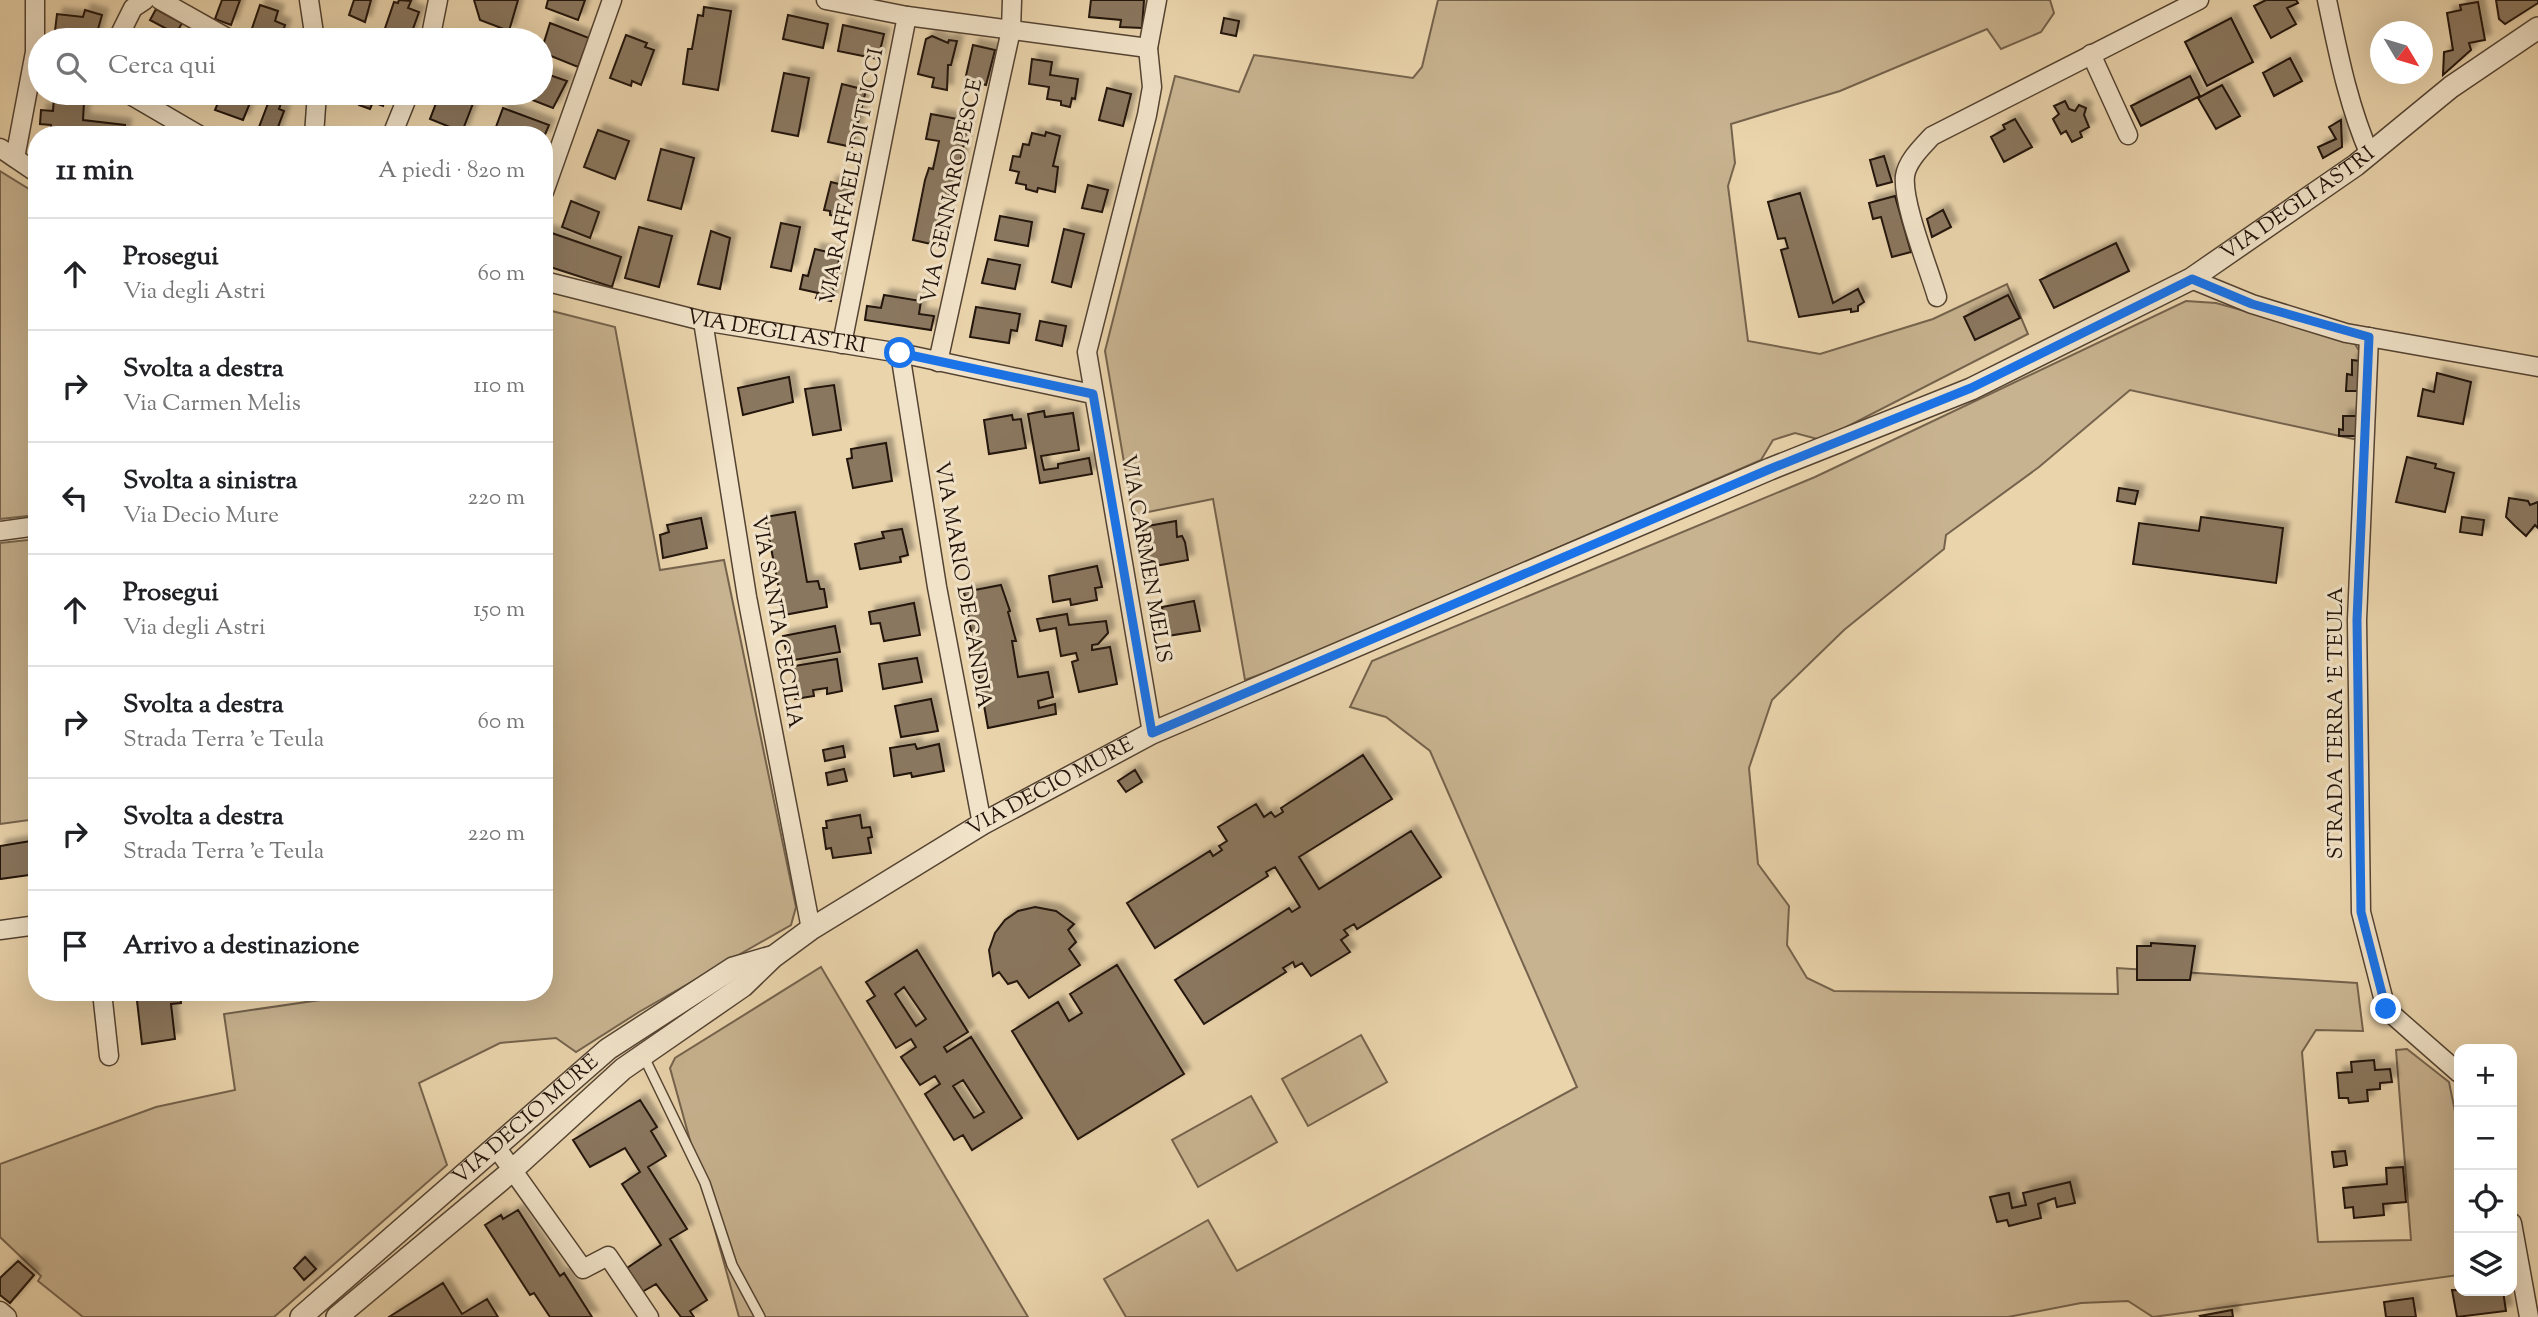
<!DOCTYPE html>
<html lang="it">
<head>
<meta charset="utf-8">
<style>
  body { margin:0; font-family:"Sorts Mill Goudy",serif; background:#f6f6f6; color:#202124 }
  .controls { position:absolute; right:21px; bottom:21px; display:grid; overflow:hidden; border-radius:14px; box-shadow:0 7px 28px #0002 }
  .controls button { width:63px; height:63px; display:grid; place-items:center; padding:0; border:0; border-bottom:2px solid #e0e0e0; background:#fff; color:#202124; font:35px sans-serif }
  .compass { position:absolute; left:2370px; top:21px; width:63px; height:63px; border-radius:50%; background:#fff; box-shadow:0 7px 28px #0002; rotate:128deg }
  .stop { position:absolute; width:21px; height:21px; margin:-16px; border:5px solid #1a73e8; border-radius:50%; background:#fff }
  .stop.end { background:#1a73e8; border-color:#fff; box-shadow:0 2px 7px #0008 }
  .list { margin:0; padding:0; list-style:none }
  h2 { display:flex; justify-content:space-between; align-items:center; height:91px; margin:0; padding:0 28px; font-size:30px }
  h2 small { font-size:23px; font-weight:400; color:#757577 }
  .list li { display:grid; grid-template-columns:46px 1fr auto; gap:21px; align-items:center; box-sizing:border-box; height:112px; padding:0 28px; border-top:2px solid #e0e0e0 }
  .list b { display:block; font-size:26px; white-space:nowrap }
  .list p { margin:0; font-size:23px; white-space:nowrap; color:#757577 }
  .list em { font-size:23px; font-style:normal; color:#757577 }
  .icon { flex:none; width:38px; height:38px; fill:none; stroke:currentColor; stroke-width:2; stroke-linecap:round; stroke-linejoin:round }
  .map { position:relative; flex:none; width:2538px; height:1317px; overflow:hidden }
  .search { position:absolute; background:#fff; box-shadow:0 7px 28px #0002; left:28px; top:28px; width:525px; height:77px; display:flex; align-items:center; gap:18px; box-sizing:border-box; padding:0 24px; border-radius:38px; color:#757577; font-size:26px }
  .panel { position:absolute; background:#fff; box-shadow:0 7px 28px #0002; left:28px; top:126px; width:525px; height:875px; border-radius:28px }
  .map>svg:first-child { display:block }
  .green { fill:#c8b390; stroke:#75634d; stroke-width:2 }
  .building { fill:#8a775e; stroke:#22130a; stroke-width:2; fill-rule:evenodd; filter:url(#shadow) }
  .lines { fill:none; stroke-linecap:round; stroke-linejoin:round }
  .service-casing { stroke:#544332; stroke-width:12 }
  .minor-casing { stroke:#544332; stroke-width:21 }
  .tertiary-casing { stroke:#544332; stroke-width:24 }
  .service { stroke:#f1e3c9; stroke-width:9 }
  .minor { stroke:#f1e3c9; stroke-width:18 }
  .tertiary { stroke:#f1e3c9; stroke-width:21 }
  .route { stroke:#1a73e8; stroke-width:9 }
  .labels { text-anchor:middle; dominant-baseline:central; stroke-width:6; stroke-linejoin:round; paint-order:stroke }
  .street-label { font-size:21px; fill:#22130a; stroke:#f1e3c9 }
</style>
</head>
<body>
<div class="map">
<svg width="2538" height="1317" viewBox="0 0 2538 1317">
  <defs>
    <filter id="shadow"><feDropShadow dx="6" dy="-6" stdDeviation="2" flood-color="#0004"/></filter>
  </defs>
  <rect width="100%" height="100%" fill="#ead4ac"/>
  <filter id="stains"><feTurbulence type="fractalNoise" baseFrequency=".00286" numOctaves="4"/><feColorMatrix values="0 0 0 0 .2 0 0 0 0 .09 0 0 0 0 .02 0 0 0 .5 -.17"/></filter>
  <radialGradient id="worn" r=".72"><stop offset=".6" stop-color="#630" stop-opacity="0"/><stop offset="1" stop-color="#630" stop-opacity=".3"/></radialGradient>
  <path class="green" d="M1438,0H2050L2054,13L2041,32L2001,49L1987,29L1840,91L1731,124L1735,163L1728,186L1748,341L1820,354L1933,319L2007,284L2028,334L1821,440L1795,433L1773,440L1761,460L1286,665L1245,680L1213,499L1133,515L1105,351L1175,76L1239,92L1254,55L1413,78L1422,67Z
    M0,171L37,194V515L0,519Z
    M2186,301L2216,303L2353,341L2360,352L2358,440L2130,390L2039,467L1946,535L1944,549L1844,630L1772,700L1749,768L1758,864L1789,906L1787,945L1807,978L1834,991L2118,994L2117,968L2357,983L2363,1031L2316,1030L2302,1052L2318,1242L2411,1240L2396,1050L2407,1049L2449,1082L2459,1131V1275L2153,1317L2128,1301L2081,1303L2008,1317H1126L1104,1279L1208,1220L1237,1271L1577,1087L1430,751L1386,717L1350,707L1372,661L1815,477Z
    M544,309L615,327L660,570L724,560L796,907L791,925L639,1012L576,1052L556,1038L500,1043L419,1083L447,1165L274,1317H83L38,1281L41,1276L0,1237V1164L156,1107L235,1090L224,1014L375,992H544V968L551,966L544,903Z
    M37,539V819L0,824V543Z
    M821,967L1028,1317H739L670,1068L675,1058Z
    M1361,1035L1387,1082L1308,1126L1282,1079Z
    M1251,1096L1277,1142L1198,1187L1172,1140Z"/>
  <path class="building" d="M222,0H240L231,25L215,19Z
    M354,0H371L365,22L349,15Z
    M399,0L411,1L408,8L419,12L409,40H381L394,2L398,3Z
    M474,0H518L509,31L480,20Z
    M548,0H585L578,20L546,8Z
    M1091,0H1144L1142,28L1120,27L1121,20L1089,17Z
    M2266,0H2296L2298,3L2287,8L2296,24L2271,38L2254,6Z
    M2496,0H2538V3L2505,24L2499,19Z
    M2478,2L2485,40L2469,43L2471,50L2443,75L2444,52L2453,50L2447,13L2461,10L2460,5Z
    M260,5L278,11L275,21L285,25L280,40H248Z
    M704,7L731,11L718,90L683,84L688,49H692L698,15L703,16Z
    M156,9L182,23L176,34L150,20Z
    M85,10L102,15L95,40L54,39L57,14L83,17Z
    M788,15L828,24L823,48L783,39Z
    M1224,18L1239,21L1236,36L1221,33Z
    M2231,18L2253,62L2207,86L2185,42Z
    M550,23L589,38L578,67L541,52Z
    M843,25L884,34L878,59L838,51Z
    M626,35L647,43L645,47L654,50L641,85L632,81L631,86L610,78Z
    M932,36L948,43L949,40L957,41L951,65H948L947,90L932,87L934,78L918,74L926,39Z
    M973,45L995,50L986,85L965,80Z
    M2290,58L2302,81L2274,96L2263,73Z
    M1032,59L1052,62L1050,75L1078,79L1075,99L1072,98L1070,107L1061,105V101L1047,99L1049,87L1029,84Z
    M541,72L567,81L553,108L522,96L523,93H541Z
    M784,73L809,78L798,136L772,131Z
    M2190,76L2200,96L2141,126L2131,106Z
    M842,84L866,90L852,147L828,142Z
    M2222,85L2240,116L2216,129L2198,98Z
    M1107,88L1131,94L1123,126L1099,120Z
    M222,93H254L243,120L215,110Z
    M272,93H285L279,109L284,111L275,135H256Z
    M359,93H387L383,106L373,102L370,109L359,105Z
    M440,93H477L462,132L430,119Z
    M54,95L74,96V101L84,102L83,120L125,125L124,135H51V125L40,124L41,110L53,111Z
    M2065,101L2069,109L2075,111L2079,105L2086,108L2084,115L2089,127L2080,132L2082,137L2072,142L2066,131L2061,134L2053,119L2059,114L2054,106Z
    M503,108L549,125L544,137L493,135Z
    M931,114L968,121L956,186H951L940,246L913,240L925,180L929,168L933,169L939,141L926,139Z
    M2015,119L2032,147L2004,162L1991,137L2005,129L2003,125Z
    M2341,120L2342,147L2323,158L2318,147L2336,139L2329,127Z
    M598,130L629,141L615,179L584,167Z
    M1046,132L1060,136L1053,166L1058,167L1055,192L1038,188L1037,192L1026,189V185L1016,183L1019,172L1010,170L1013,156L1020,157L1023,144L1029,145L1032,133L1045,136Z
    M661,149L694,158L681,209L648,200Z
    M1884,156L1892,182L1877,186L1870,160Z
    M831,182L851,187L843,218L830,215V211L824,210Z
    M1088,185L1108,190L1102,212L1082,208Z
    M1800,193L1833,303L1858,289L1864,302L1858,306V311L1851,312V309L1799,317L1781,250L1788,248L1785,238L1778,239L1768,202Z
    M1895,196L1911,252L1892,257L1881,217L1873,219L1869,203Z
    M571,201L599,212L590,238L562,227Z
    M1943,210L1951,227L1932,237L1927,219Z
    M1000,216L1032,222L1028,246L995,240Z
    M781,223L800,227L791,271L771,267Z
    M639,227L672,236L659,287L625,278Z
    M1064,229L1084,234L1071,287L1052,282Z
    M546,231L621,257L612,287L544,265Z
    M711,231L730,238L720,289L698,284Z
    M2116,243L2129,271L2054,308L2040,280Z
    M815,249L840,255L831,301L816,298L818,293L800,289L803,275L808,276Z
    M988,259L1020,265L1015,289L982,283Z
    M884,295L921,301L919,314L934,316L931,330L865,320L867,306L881,308Z
    M2008,295L2020,318L1975,340L1964,317Z
    M976,307L1020,314L1017,331L1011,330L1009,343L970,337Z
    M1040,321L1066,326L1062,346L1036,340Z
    M2352,360L2360,361L2359,391H2346L2347,374L2352,375Z
    M2437,373L2471,382L2463,424L2418,416L2423,389L2434,392Z
    M789,377L793,402L743,415L738,388Z
    M834,385L841,430L813,435L805,389Z
    M1044,411L1045,417L1073,413L1079,450L1041,456L1044,470L1058,468V464L1089,458L1092,474L1040,483L1028,414Z
    M1012,415L1013,420L1021,419L1026,448L989,454L984,420Z
    M2343,416H2357L2356,436H2339V429L2343,430Z
    M886,443L892,481L853,488L847,459L852,458L851,449Z
    M2407,457L2436,464L2435,468L2454,473L2445,512L2396,502Z
    M2119,488L2138,491L2135,504L2117,501Z
    M2509,498L2528,501L2530,505L2538,502V528L2535,525L2526,536L2515,526L2506,517Z
    M795,512L807,582L818,581L820,589H824L827,607L784,615L765,517Z
    M2201,517L2283,528L2276,583L2133,564L2139,523L2199,531Z
    M2462,517L2484,520L2482,535L2460,532Z
    M701,518L707,548L663,558L660,535L669,532L667,525Z
    M1176,521L1177,537L1182,536L1185,542L1188,560L1150,567L1145,547L1149,546L1146,535H1144L1142,527Z
    M902,529L908,555L900,557L901,562L860,569L855,544L884,538L882,532Z
    M1097,566L1102,587L1095,588L1097,600L1071,605L1070,599L1053,602L1049,576Z
    M1001,585L1010,611L1008,612L1016,641H1012L1018,677L1048,672L1053,697L1038,701L1039,708L1055,704L1056,714L988,728L964,592Z
    M1194,601L1200,631L1167,636L1162,607Z
    M914,603L920,635L884,641L880,623L871,624L869,612Z
    M1067,614L1069,625L1106,621L1108,633L1098,644L1092,645V650L1110,647L1117,684L1079,692L1072,662L1078,660L1076,653L1061,656L1056,628L1040,631L1037,619Z
    M835,626L840,652L788,661L783,636Z
    M917,658L922,682L883,689L879,664Z
    M837,659L842,691L827,694V688L813,690L814,696L795,699L794,666Z
    M931,699L938,731L901,737L895,706Z
    M915,744L917,749L939,744L944,771L912,777L911,773L894,776L890,748Z
    M843,746L845,757L825,761L823,750Z
    M1363,755L1392,799L1299,857L1319,889L1411,831L1441,877L1357,929L1354,924L1344,930L1348,935L1341,940L1350,952L1311,976L1302,963L1295,967L1293,962L1283,968L1286,972L1204,1024L1175,980L1289,908L1292,912L1300,907L1275,867L1266,872L1268,876L1155,948L1127,903L1210,851L1213,856L1222,850L1219,846L1227,841L1218,827L1256,804L1264,817L1271,812L1275,817L1283,812L1281,808Z
    M844,769L847,781L828,785L826,773Z
    M1135,770L1142,782L1126,792L1118,781Z
    M860,815L862,828L870,827L872,837L868,838L871,853L833,858L831,848L826,849L823,828H827L826,821Z
    M37,840V874L0,879V846Z
    M1035,907L1056,911L1074,924L1068,930L1076,942L1069,949L1080,965L1029,998L1017,981L1008,984L999,972L993,976L989,950L995,933L1005,920L1018,911Z
    M2151,943L2195,946L2190,980H2137V946H2151Z
    M917,950L968,1032L944,1047L947,1052L971,1037L1022,1118L972,1150L963,1135L954,1140L925,1094L940,1084L935,1076L920,1085L901,1057L916,1047L911,1039L896,1048L867,1001L875,996L866,982ZM904,987L926,1019L916,1026L895,994ZM963,1080L984,1112L974,1118L953,1086Z
    M1117,965L1184,1074L1078,1139L1012,1031L1058,1002L1069,1021L1082,1013L1070,994Z
    M136,992H180L181,1003L171,1004L175,1039L142,1044Z
    M2374,1060L2375,1070L2390,1069L2392,1082L2380,1083V1089L2367,1090L2368,1101L2349,1103L2348,1098H2339L2337,1073L2352,1072L2351,1062Z
    M640,1100L657,1127L651,1131L666,1156L648,1167L687,1229L670,1239L707,1300L690,1311L694,1317H681L656,1284L642,1292L627,1268L661,1245L622,1184L640,1172L625,1148L590,1167L573,1140Z
    M2345,1151L2347,1165L2334,1167L2332,1152Z
    M2403,1167L2406,1202L2383,1204L2384,1215L2354,1218L2353,1207L2345,1208L2343,1188L2387,1184L2386,1168Z
    M2070,1182L2075,1203L2057,1207L2055,1198L2038,1204L2041,1218L2009,1226L2007,1220L1997,1222L1990,1197L2009,1193L2012,1208L2026,1205L2023,1193Z
    M518,1210L560,1276L564,1273L592,1317H550L534,1293L530,1295L485,1225L501,1215L503,1219Z
    M305,1257L316,1269L304,1280L294,1268Z
    M18,1261L34,1275L10,1303L0,1295V1278Z
    M443,1283L462,1314L487,1299L498,1317H389Z
    M2452,1290L2503,1291L2506,1311L2457,1317Z
    M2413,1298L2416,1317H2386L2384,1302Z
    M2232,1310L2233,1317H2201L2200,1316Z"/>
  <g class="lines">
    <g class="service-casing">
      <path id="service" d="M643,1055L705,1183L732,1265L760,1317"/>
    </g>
    <g class="minor-casing">
      <g id="minor">
        <path d="M160,0L231,40"/>
        <path d="M309,0L315,40"/>
        <path d="M826,0L907,16L1148,48"/>
        <path d="M2327,0C2338,52 2348,105 2370,155"/>
        <path d="M117,40L133,8L145,0"/>
        <path d="M430,40L438,0"/>
        <path d="M2091,54L2128,135"/>
        <path d="M127,93L199,135"/>
        <path d="M314,135L317,93"/>
        <path d="M392,135L409,93"/>
        <path d="M0,148L37,173"/>
        <path d="M15,158L35,52V0"/>
        <path d="M544,192L612,0"/>
        <path d="M2191,279L2252,304L2346,333L2538,367"/>
        <path id="s1" d="M544,281L703,321L900,353L1092,394"/>
        <path d="M1937,297C1929,269 1902,203 1905,176C1907,161 1922,147 1932,136L2199,0"/>
        <path d="M703,321L747,597L811,929"/>
        <path d="M2369,337L2357,620L2361,912L2386,1009L2459,1073"/>
        <path d="M842,344L907,16"/>
        <path d="M900,353L937,587L982,824"/>
        <path d="M938,362L1011,30L1012,0"/>
        <path d="M0,531L37,526"/>
        <path d="M1152,733L1087,352L1147,115L1152,87L1148,48L1157,0"/>
        <path d="M0,930L37,925"/>
        <path d="M102,992L109,1056"/>
        <path d="M496,1147L583,1269L608,1256L649,1317"/>
        <path d="M2512,1223L2529,1317"/>
        <path d="M0,1311L7,1317"/>
      </g>
    </g>
    <g class="tertiary-casing">
      <g id="tertiary">
        <path id="s2" d="M301,1317L608,1049L733,968L771,957"/>
        <path id="s3" d="M337,1317L507,1175L623,1069L743,986L773,957L811,929L982,824L1152,733L1770,469L1971,389L2191,279L2356,165L2451,87L2538,28"/>
      </g>
    </g>
    <use href="#service" class="service"/>
    <use href="#minor" class="minor"/>
    <use href="#tertiary" class="tertiary"/>
  </g>
  <g class="lines">
    <path class="route" d="M900,353L1093,394L1152,733L1770,469L1971,388L2192,279L2252,304L2369,337L2357,620L2361,912L2386,1009"/>
  </g>
  <g class="labels">
    <g class="street-label">
      <text transform="translate(853 176) rotate(-79)">VIA RAFFAELE DI TUCCI</text>
      <text transform="translate(953 191) rotate(-78)">VIA GENNARO PESCE</text>
      <text stroke="none"><textPath href="#s3" startOffset="2272">VIA DEGLI ASTRI</textPath></text>
      <text stroke="none"><textPath href="#s1" startOffset="238">VIA DEGLI ASTRI</textPath></text>
      <text transform="translate(1145 559) rotate(80)">VIA CARMEN MELIS</text>
      <text transform="translate(962 585) rotate(80)">VIA MARIO DE CANDIA</text>
      <text transform="translate(776 622) rotate(80)">VIA SANTA CECILIA</text>
      <text transform="translate(2337 723) rotate(-90)">STRADA TERRA 'E TEULA</text>
      <text stroke="none"><textPath href="#s3" startOffset="892">VIA DECIO MURE</textPath></text>
      <text stroke="none"><textPath href="#s2" startOffset="299">VIA DECIO MURE</textPath></text>
    </g>
  </g>
  <rect width="100%" height="100%" filter="url(#stains)"/>
  <rect width="100%" height="100%" fill="url(#worn)"/>
</svg>
<div class="controls">
<button>+</button>
<button>−</button>
<button><svg class="icon" aria-label="locate" viewBox="0 0 24 24"><circle cx="12" cy="12" r="6"/><path d="M12 2v4M12 18v4M2 12h4M18 12h4"/></svg></button>
<button><svg class="icon" aria-label="layers" viewBox="0 0 24 24"><path d="M12 4l9 5-9 5-9-5zM3 14l9 5 9-5"/></svg></button>
</div>
<svg class="compass" viewBox="-18 -18 36 36"><path d="M0-13l5 13h-10z" fill="#e53935"/><path d="M0 13l5-13h-10z" fill="#757577"/></svg>
<div class="stop" style="left:900px;top:353px"></div>
<div class="stop end" style="left:2386px;top:1009px"></div>
<div class="search"><svg class="icon" aria-label="search" viewBox="0 0 24 24"><circle cx="10" cy="10" r="6"/><path d="M15 15l6 6"/></svg>Cerca qui</div>
<section class="panel">
<h2>11 min<small>A piedi · 820 m</small></h2>
<ul class="list">
<li><svg class="icon" aria-label="ahead" viewBox="0 0 24 24"><path d="M12 20V5M6 11l6-6 6 6"/></svg><div><b>Prosegui</b><p>Via degli Astri</p></div><em>60 m</em></li>
<li><svg class="icon" aria-label="right" viewBox="0 0 24 24"><path d="M7 20v-9h11M14 6l5 5-5 5"/></svg><div><b>Svolta a destra</b><p>Via Carmen Melis</p></div><em>110 m</em></li>
<li><svg class="icon" aria-label="left" viewBox="0 0 24 24"><path d="M17 20v-9H6M10 6l-5 5 5 5"/></svg><div><b>Svolta a sinistra</b><p>Via Decio Mure</p></div><em>220 m</em></li>
<li><svg class="icon" aria-label="ahead" viewBox="0 0 24 24"><path d="M12 20V5M6 11l6-6 6 6"/></svg><div><b>Prosegui</b><p>Via degli Astri</p></div><em>150 m</em></li>
<li><svg class="icon" aria-label="right" viewBox="0 0 24 24"><path d="M7 20v-9h11M14 6l5 5-5 5"/></svg><div><b>Svolta a destra</b><p>Strada Terra 'e Teula</p></div><em>60 m</em></li>
<li><svg class="icon" aria-label="right" viewBox="0 0 24 24"><path d="M7 20v-9h11M14 6l5 5-5 5"/></svg><div><b>Svolta a destra</b><p>Strada Terra 'e Teula</p></div><em>220 m</em></li>
<li><svg class="icon" aria-label="arrive" viewBox="0 0 24 24"><path d="M6 21V4h12l-3 4 3 4H6"/></svg><div><b>Arrivo a destinazione</b></div></li>
</ul>
</section>
</div>
</body>
</html>
